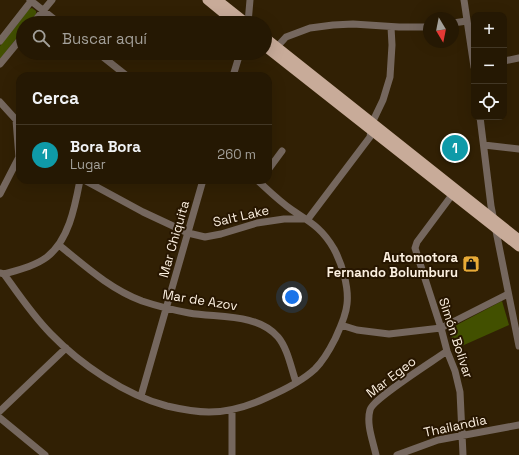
<!DOCTYPE html>
<html lang="es">
<head>
<meta charset="utf-8">
<style>
  body { margin:0; font-family:"Space Grotesk",sans-serif; background:#2d210d; color:#f1f3f6 }
  .controls { position:absolute; right:12px; top:12px; display:grid; overflow:hidden; border-radius:8px; box-shadow:0 4px 16px #0002 }
  .controls button { width:36px; height:36px; display:grid; place-items:center; padding:0; border:0; border-bottom:1px solid #423725; background:#251803; color:#f1f3f6; font:20px sans-serif }
  .compass { position:absolute; left:423px; top:12px; width:36px; height:36px; border-radius:50%; background:#251803; box-shadow:0 4px 16px #0002; rotate:170deg }
  .you { position:absolute; left:292px; top:297px; width:14px; height:14px; margin:-10px; border:3px solid #fff; border-radius:50%; background:#1a73e8; box-shadow:0 0 0 6px #1a73e833 }
  .badge { display:grid; place-items:center; width:26px; height:26px; border-radius:50%; background:#e8ab37; color:#fff; font-size:13px; font-weight:700 }
  .pin { position:absolute; translate:-50% -50%; border:2px solid #fff; box-shadow:0 1px 4px #0006 }
  .list { margin:0; padding:0; list-style:none }
  h2 { display:flex; justify-content:space-between; align-items:center; height:52px; margin:0; padding:0 16px; font-size:17px }
  h2 small { font-size:13px; font-weight:400; color:#a3a09a }
  .list li { display:grid; grid-template-columns:26px 1fr auto; gap:12px; align-items:center; box-sizing:border-box; height:60px; padding:0 16px; border-top:1px solid #423725 }
  .list b { display:block; font-size:15px; white-space:nowrap }
  .list p { margin:0; font-size:13px; white-space:nowrap; color:#a3a09a }
  .list em { font-size:13px; font-style:normal; color:#a3a09a }
  .icon { flex:none; width:22px; height:22px; fill:none; stroke:currentColor; stroke-width:2; stroke-linecap:round; stroke-linejoin:round }
  .map { position:relative; flex:none; width:519px; height:455px; overflow:hidden }
  .search { position:absolute; background:#251803; box-shadow:0 4px 16px #0002; left:16px; top:16px; width:256px; height:44px; display:flex; align-items:center; gap:10px; box-sizing:border-box; padding:0 14px; border-radius:22px; color:#a3a09a; font-size:15px }
  .panel { position:absolute; background:#251803; box-shadow:0 4px 16px #0002; left:16px; top:72px; width:256px; height:112px; border-radius:12px }
  .map>svg:first-child { display:block }
  .green { fill:#425000 }
  .lines { fill:none; stroke-linecap:round; stroke-linejoin:round }
  .minor { stroke:#75675e; stroke-width:7 }
  .major { stroke:#c8ab99; stroke-width:9 }
  .labels { text-anchor:middle; dominant-baseline:central; stroke-width:4; stroke-linejoin:round; paint-order:stroke }
  .street-label { font-size:13px; fill:#fcf0e0; stroke:#271600 }
  .poi-label { font-size:13px; font-weight:bold; fill:#fcf0e0; stroke:#271600; text-anchor:end }
</style>
</head>
<body>
<div class="map">
<svg width="519" height="455" viewBox="0 0 519 455">
  <rect width="100%" height="100%" fill="#312004"/>
  <path class="green" d="M32,8L36,11V14L29,23H23V30L0,59V46L29,9Z
    M502,301L509,325L455,349L449,329Z"/>
  <g class="lines">
    <path class="minor" d="M30,0L59,23
      M464,0L474,67
      M33,23L52,0
      M248,23L250,0
      M453,23L467,21
      M0,41L32,0
      M275,49L286,37L310,28L333,25L353,24L399,27H429
      M98,53L127,76
      M504,61L519,58
      M0,64L23,36
      M233,76L240,53
      M0,102L19,123
      M480,117L491,206L519,346
      M16,120L19,158
      M484,145L519,149
      M268,170L282,151
      M84,180L143,212L188,233L205,237L221,234L257,223L284,219H308L370,137L372,123L383,100L390,77L392,45L391,27
      M0,194L20,155
      M452,195L417,242L415,248L441,328L447,351L455,371L460,392L463,455
      M59,245C85,266 110,289 142,301C157,306 173,310 189,313C219,318 257,313 278,337C288,349 291,368 296,382
      M0,273L4,274C18,270 35,266 47,257C69,240 75,206 80,180
      M4,274C19,295 33,316 51,334C80,364 125,395 167,406C180,409 195,412 209,412C229,412 249,406 268,397C284,390 301,382 315,369C323,361 330,349 335,339C340,328 346,316 347,304C349,287 342,264 334,249C322,228 310,222 292,210C279,201 268,190 257,180
      M341,325L357,330L389,334L441,328L508,294
      M141,396L203,180
      M232,410V455
      M0,411L66,348
      M0,418L45,455
      M376,455C373,441 366,424 370,410C372,399 435,360 447,351
      M397,455L438,440L519,425"/>
    <path class="major" d="M207,0L235,23
      M218,0L247,23
      M265,37L519,239
      M265,47L519,247"/>
  </g>
  <defs>
    <g id="shop-square" transform="scale(0.9)"><rect x="-9" y="-9" width="18" height="18" rx="4" fill="#e8ab37" stroke="#271600"/><path d="M-5-2.5h2.3a2.7 3.5 0 0 1 5.4 0H5L5.5 6h-11ZM-1.5-2.5h3a1.5 2.3 0 0 0-3 0Z" fill="#111"/></g>
  </defs>
  <g fill-rule="evenodd">
    <use href="#shop-square" x="471" y="264"/>
  </g>
  <g class="labels">
    <g class="street-label">
      <text transform="translate(241 216) rotate(-13)">Salt Lake</text>
      <text transform="translate(174 239) rotate(-74)">Mar Chiquita</text>
      <text transform="translate(200 300) rotate(9)">Mar de Azov</text>
      <text transform="translate(456 338) rotate(72)">Simón Bolívar</text>
      <text transform="translate(391 377) rotate(-37)">Mar Egeo</text>
      <text transform="translate(455 426) rotate(-12)">Thailandia</text>
    </g>
    <g class="poi-label">
      <text x="458" y="257">Automotora<tspan x="458" dy="15">Fernando Bolumburu</tspan></text>
    </g>
  </g>
</svg>
<div class="controls">
<button>+</button>
<button>−</button>
<button><svg class="icon" aria-label="locate" viewBox="0 0 24 24"><circle cx="12" cy="12" r="6"/><path d="M12 2v4M12 18v4M2 12h4M18 12h4"/></svg></button>
</div>
<svg class="compass" viewBox="-18 -18 36 36"><path d="M0-13l5 13h-10z" fill="#e53935"/><path d="M0 13l5-13h-10z" fill="#a3a09a"/></svg>
<div class="you"></div>
<div class="pin badge" style="left:455px;top:148px;background:#0f9aa8">1</div>
<div class="search"><svg class="icon" aria-label="search" viewBox="0 0 24 24"><circle cx="10" cy="10" r="6"/><path d="M15 15l6 6"/></svg>Buscar aquí</div>
<section class="panel">
<h2>Cerca<small></small></h2>
<ul class="list">
<li><span class="badge" style="background:#0f9aa8">1</span><div><b>Bora Bora</b><p>Lugar</p></div><em>260 m</em></li>
</ul>
</section>
</div>
</body>
</html>
